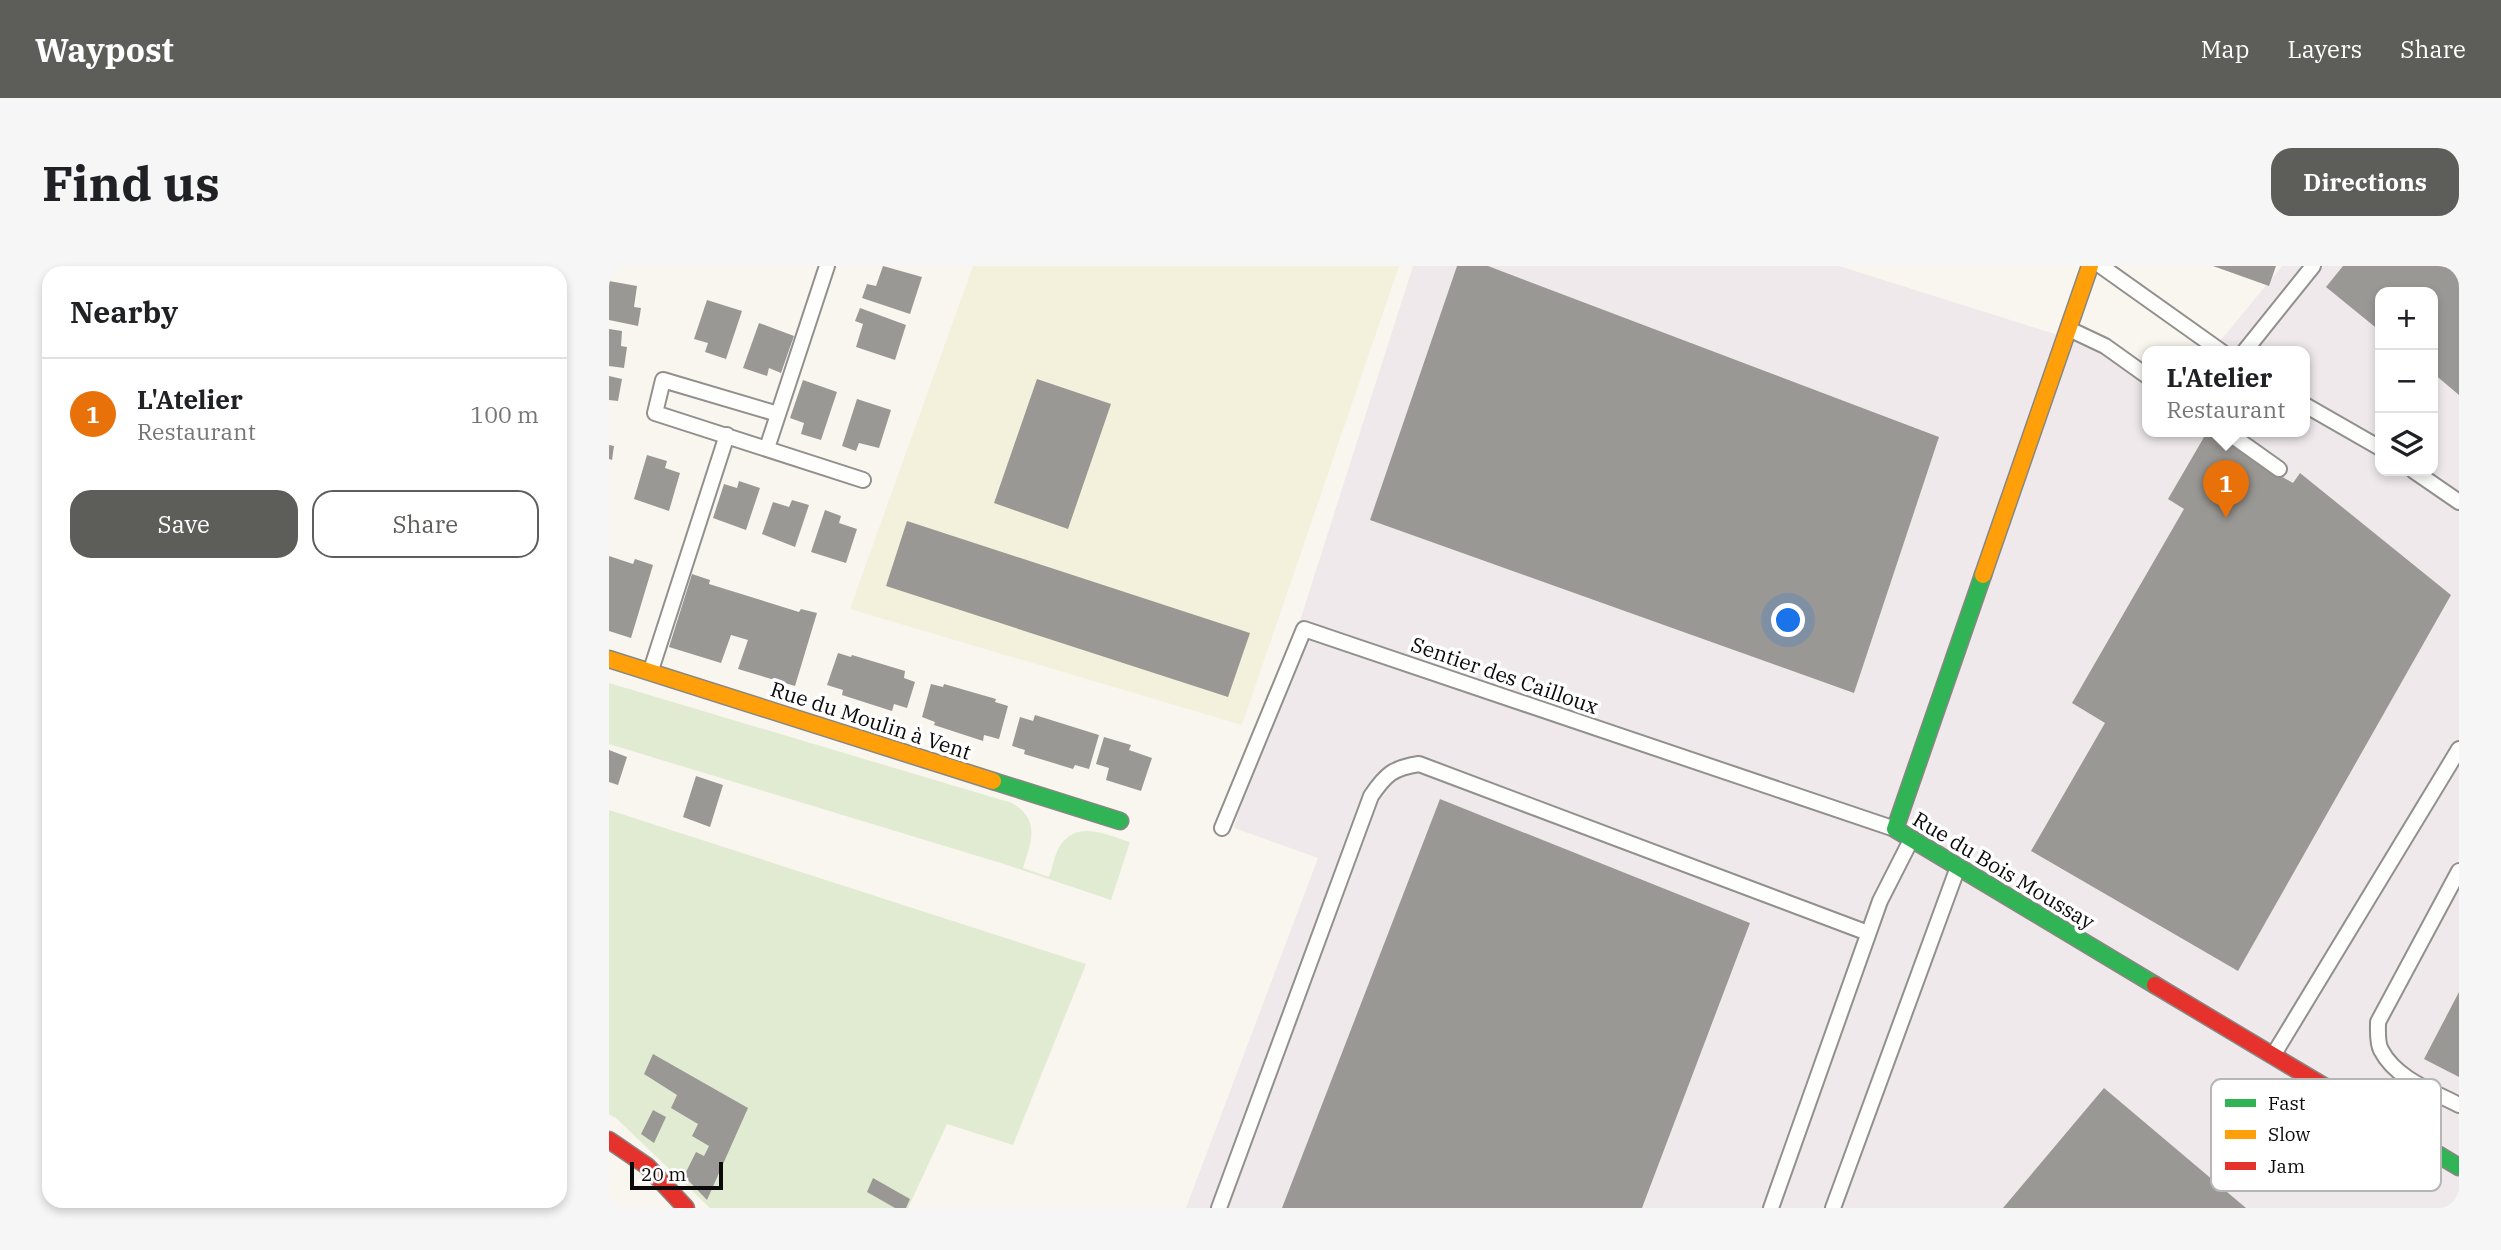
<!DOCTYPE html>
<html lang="en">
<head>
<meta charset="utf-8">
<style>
  body { margin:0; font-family:"IBM Plex Serif",serif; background:#f6f6f6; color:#202124 }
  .controls { position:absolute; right:21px; top:21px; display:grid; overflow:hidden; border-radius:14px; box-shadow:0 4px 10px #0003 }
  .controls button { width:63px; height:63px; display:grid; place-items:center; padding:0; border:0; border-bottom:2px solid #e0e0e0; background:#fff; color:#202124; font:35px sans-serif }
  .scale { position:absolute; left:21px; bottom:18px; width:93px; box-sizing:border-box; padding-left:7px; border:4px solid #0a0a0a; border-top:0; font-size:19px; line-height:24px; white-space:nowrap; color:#0a0a0a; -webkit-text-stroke:5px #fff; paint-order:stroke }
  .you { position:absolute; left:1180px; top:355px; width:24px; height:24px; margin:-18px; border:5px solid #fff; border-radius:50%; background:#1a73e8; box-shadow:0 0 0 10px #1a73e833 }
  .badge { display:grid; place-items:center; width:46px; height:46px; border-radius:50%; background:#5d5d5a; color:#fff; font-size:23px; font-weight:700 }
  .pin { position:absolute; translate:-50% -58px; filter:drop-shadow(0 2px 4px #0008) }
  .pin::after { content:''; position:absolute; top:37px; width:24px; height:21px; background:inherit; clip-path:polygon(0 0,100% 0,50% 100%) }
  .popup { position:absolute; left:1533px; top:80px; width:168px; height:91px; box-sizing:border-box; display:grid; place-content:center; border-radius:14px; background:#fff; filter:drop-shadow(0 2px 5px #0005); font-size:23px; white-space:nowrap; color:#757577 }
  .popup b { font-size:26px; color:#202124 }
  .popup::after { content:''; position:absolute; left:50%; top:100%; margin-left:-14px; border:14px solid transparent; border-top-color:#fff }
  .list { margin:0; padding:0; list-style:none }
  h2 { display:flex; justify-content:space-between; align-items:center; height:91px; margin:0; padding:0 28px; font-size:30px }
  h2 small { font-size:23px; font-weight:400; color:#757577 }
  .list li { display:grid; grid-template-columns:46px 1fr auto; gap:21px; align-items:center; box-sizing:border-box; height:112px; padding:0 28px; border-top:2px solid #e0e0e0 }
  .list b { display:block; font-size:26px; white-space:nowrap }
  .list p { margin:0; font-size:23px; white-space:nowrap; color:#757577 }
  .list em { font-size:23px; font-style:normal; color:#757577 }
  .actions { display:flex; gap:14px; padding:21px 28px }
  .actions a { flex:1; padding:16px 0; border:2px solid #5d5d5a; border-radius:21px; text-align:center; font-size:24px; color:#5d5d5a }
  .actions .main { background:#5d5d5a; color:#fff }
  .icon { flex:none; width:38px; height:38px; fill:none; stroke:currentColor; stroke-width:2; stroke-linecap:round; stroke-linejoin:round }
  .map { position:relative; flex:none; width:1850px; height:942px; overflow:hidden; border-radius:21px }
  header { display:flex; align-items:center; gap:42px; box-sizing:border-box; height:98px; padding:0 35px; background:#5d5d5a; color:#fff }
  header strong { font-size:33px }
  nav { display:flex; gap:38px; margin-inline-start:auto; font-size:24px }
  .intro { display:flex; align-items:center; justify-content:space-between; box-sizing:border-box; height:168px; padding:0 42px }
  h1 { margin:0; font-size:49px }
  .button { padding:18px 32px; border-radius:21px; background:#5d5d5a; color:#fff; font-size:24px; font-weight:700 }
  main { display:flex; gap:42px; padding:0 42px }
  aside { flex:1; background:#fff; border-radius:21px; box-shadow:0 4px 10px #0003 }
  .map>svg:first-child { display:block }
  .industrial { fill:#efe9eb; fill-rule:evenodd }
  .farmland { fill:#f3f0dc }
  .green { fill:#e1ebd1 }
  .building { fill:#9a9894 }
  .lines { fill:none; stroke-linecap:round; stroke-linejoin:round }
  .lane-casing { stroke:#91908d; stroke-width:18 }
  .fast-casing { stroke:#888783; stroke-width:19 }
  .slow-casing { stroke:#888783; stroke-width:19 }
  .jam-casing { stroke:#888783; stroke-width:19 }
  .lane { stroke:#fefefc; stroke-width:14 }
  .fast { stroke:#30b455; stroke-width:16 }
  .slow { stroke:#ff9f0a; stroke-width:16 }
  .jam { stroke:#e5322d; stroke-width:16 }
  .labels { text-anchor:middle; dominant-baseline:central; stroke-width:7; stroke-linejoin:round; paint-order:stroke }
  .street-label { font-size:21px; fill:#0a0a0a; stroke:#fff }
  .key { fill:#fff; stroke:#b6b6b6; stroke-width:2 }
  .key-label { font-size:19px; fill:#0a0a0a }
</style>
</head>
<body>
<header>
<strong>Waypost</strong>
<nav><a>Map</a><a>Layers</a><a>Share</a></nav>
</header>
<div class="intro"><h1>Find us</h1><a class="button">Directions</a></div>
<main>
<aside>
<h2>Nearby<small></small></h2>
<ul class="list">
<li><span class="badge" style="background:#e8710a">1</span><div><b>L'Atelier</b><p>Restaurant</p></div><em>100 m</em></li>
</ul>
<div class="actions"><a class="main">Save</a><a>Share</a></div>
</aside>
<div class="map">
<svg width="1850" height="942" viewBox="0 0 1850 942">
  <rect width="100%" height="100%" fill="#f8f6ee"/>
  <path class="industrial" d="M804,0H1230L1538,97V166H1696V86H1602L1673,0H1850V942H577L709,592L625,562ZM1771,26H1824V205H1771Z"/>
  <path class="farmland" d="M364,0H790L633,459L241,343Z"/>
  <path class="green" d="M0,417L403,537C432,554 422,576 414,602L440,611C444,601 445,589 451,580C468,553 498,569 521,576L502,634L395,598L0,478Z
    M0,544L477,698L404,879L338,858L299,942H101L8,853L0,848Z"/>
  <path class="building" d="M274,0L313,11L301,48L253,32L258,18L267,20Z
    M848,0H879L1330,171L1245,427L761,254Z
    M1604,0H1667L1660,20Z
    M1734,0H1850V129L1824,107V26H1771V65L1717,21Z
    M0,15L28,20L25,41L32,42L29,60L0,54Z
    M98,34L133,45L117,93L96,86L99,77L85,73Z
    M251,42L297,59L286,94L247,81L254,58L246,55Z
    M150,57L185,70L172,107L160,102L158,110L134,102Z
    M0,63L13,65L12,80L18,81L15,102L0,100Z
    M0,110L13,113L9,135L0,134Z
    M428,113L502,138L459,263L385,237Z
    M194,114L228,126L212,174L192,168L195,157L181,152Z
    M248,133L282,144L270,182L250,177L247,185L233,180Z
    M1598,166H1605L1642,188L1640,192L1684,217L1691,207L1842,329L1629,705L1422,585L1496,457L1463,437L1575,243L1559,233Z
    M0,179L5,180L3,194L0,193Z
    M38,189L58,195L56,202L71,207L60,245L25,233Z
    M130,215L151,222L137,264L104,252L115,218L128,222Z
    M183,234L200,239L186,281L153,268L164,236L180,241Z
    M216,244L232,250L230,257L248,263L237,297L202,286Z
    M298,255L641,367L619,431L277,320Z
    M0,290L24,298L26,293L44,299L22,372L0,365Z
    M83,308L101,314L100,318L190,346L192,343L208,347L186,420L129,403L139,374L122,369L112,397L60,381Z
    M229,387L242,391L243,389L296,405L295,412L306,416L298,442L285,438L283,445L233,429L234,424L218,419Z
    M322,418L334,421L335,418L387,433L386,436L399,440L390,473L375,469L374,475L325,459L326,456L313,451Z
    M426,449L490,469L480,503L466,499L464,503L415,488L416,484L403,480L411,451L424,455Z
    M495,471L522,479L520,484L543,492L532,525L497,514L500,502L487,498Z
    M0,484L18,491L9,519L0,516Z
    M87,510L114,519L101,561L74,551Z
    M831,533L1141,657L1033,942H673Z
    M1850,726V811L1815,793Z
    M44,788L139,842L98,934L75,910L87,886L95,890L100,880L83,870L89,858L62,842L68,829L35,808Z
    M1495,822L1637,942H1394Z
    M44,844L57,851L45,877L32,868Z
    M264,912L301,933L297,942H286L258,926Z"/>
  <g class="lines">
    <g class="lane-casing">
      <path id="lane" d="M1492,0L1613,86
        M1460,63L1496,80L1538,110
        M1635,86L1704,0
        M1696,139L1771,182
        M169,148L54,114L46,147L254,214
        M1618,166L1670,203
        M158,182L218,0
        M1805,205L1850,236
        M42,404L118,169
        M613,562L695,363L1286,563
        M1850,605L1769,756C1769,764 1768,777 1772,784C1787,813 1823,825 1850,839
        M1665,788L1850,483
        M610,942L762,530C777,508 784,502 810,498L1259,667
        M1162,942L1271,635L1302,574
        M1224,942L1349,601"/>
    </g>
    <g class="fast-casing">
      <path id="fast" d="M1374,309L1286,563L1546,719
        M384,515L511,555
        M1723,825L1850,901"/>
    </g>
    <g class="slow-casing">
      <path id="slow" d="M1374,309L1481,0
        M0,393L384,515"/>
    </g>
    <g class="jam-casing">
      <path id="jam" d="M1546,719L1723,825
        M0,874L38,900L77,942"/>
    </g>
    <use href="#lane" class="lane"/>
    <use href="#fast" class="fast"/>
    <use href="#slow" class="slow"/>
    <use href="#jam" class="jam"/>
  </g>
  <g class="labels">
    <g class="street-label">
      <text transform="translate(896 409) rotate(19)">Sentier des Cailloux</text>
      <text transform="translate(262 454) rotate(18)">Rue du Moulin à Vent</text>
      <text transform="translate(1395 604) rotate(31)">Rue du Bois Moussay</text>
    </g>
  </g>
  <rect x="1602" y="813" width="230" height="112" rx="10" class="key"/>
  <rect x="1616" y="833" width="31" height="8" fill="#30b455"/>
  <rect x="1616" y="864" width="31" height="9" fill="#ff9f0a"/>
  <rect x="1616" y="896" width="31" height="8" fill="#e5322d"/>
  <g class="key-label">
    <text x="1659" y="844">Fast</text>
    <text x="1659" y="875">Slow</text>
    <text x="1659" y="907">Jam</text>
  </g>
</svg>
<div class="controls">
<button>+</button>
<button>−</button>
<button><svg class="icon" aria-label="layers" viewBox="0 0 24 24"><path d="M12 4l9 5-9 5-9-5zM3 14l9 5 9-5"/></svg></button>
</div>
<div class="scale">20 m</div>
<div class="you"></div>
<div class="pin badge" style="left:1617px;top:252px;background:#e8710a">1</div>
<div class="popup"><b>L'Atelier</b>Restaurant</div>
</div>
</main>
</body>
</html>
